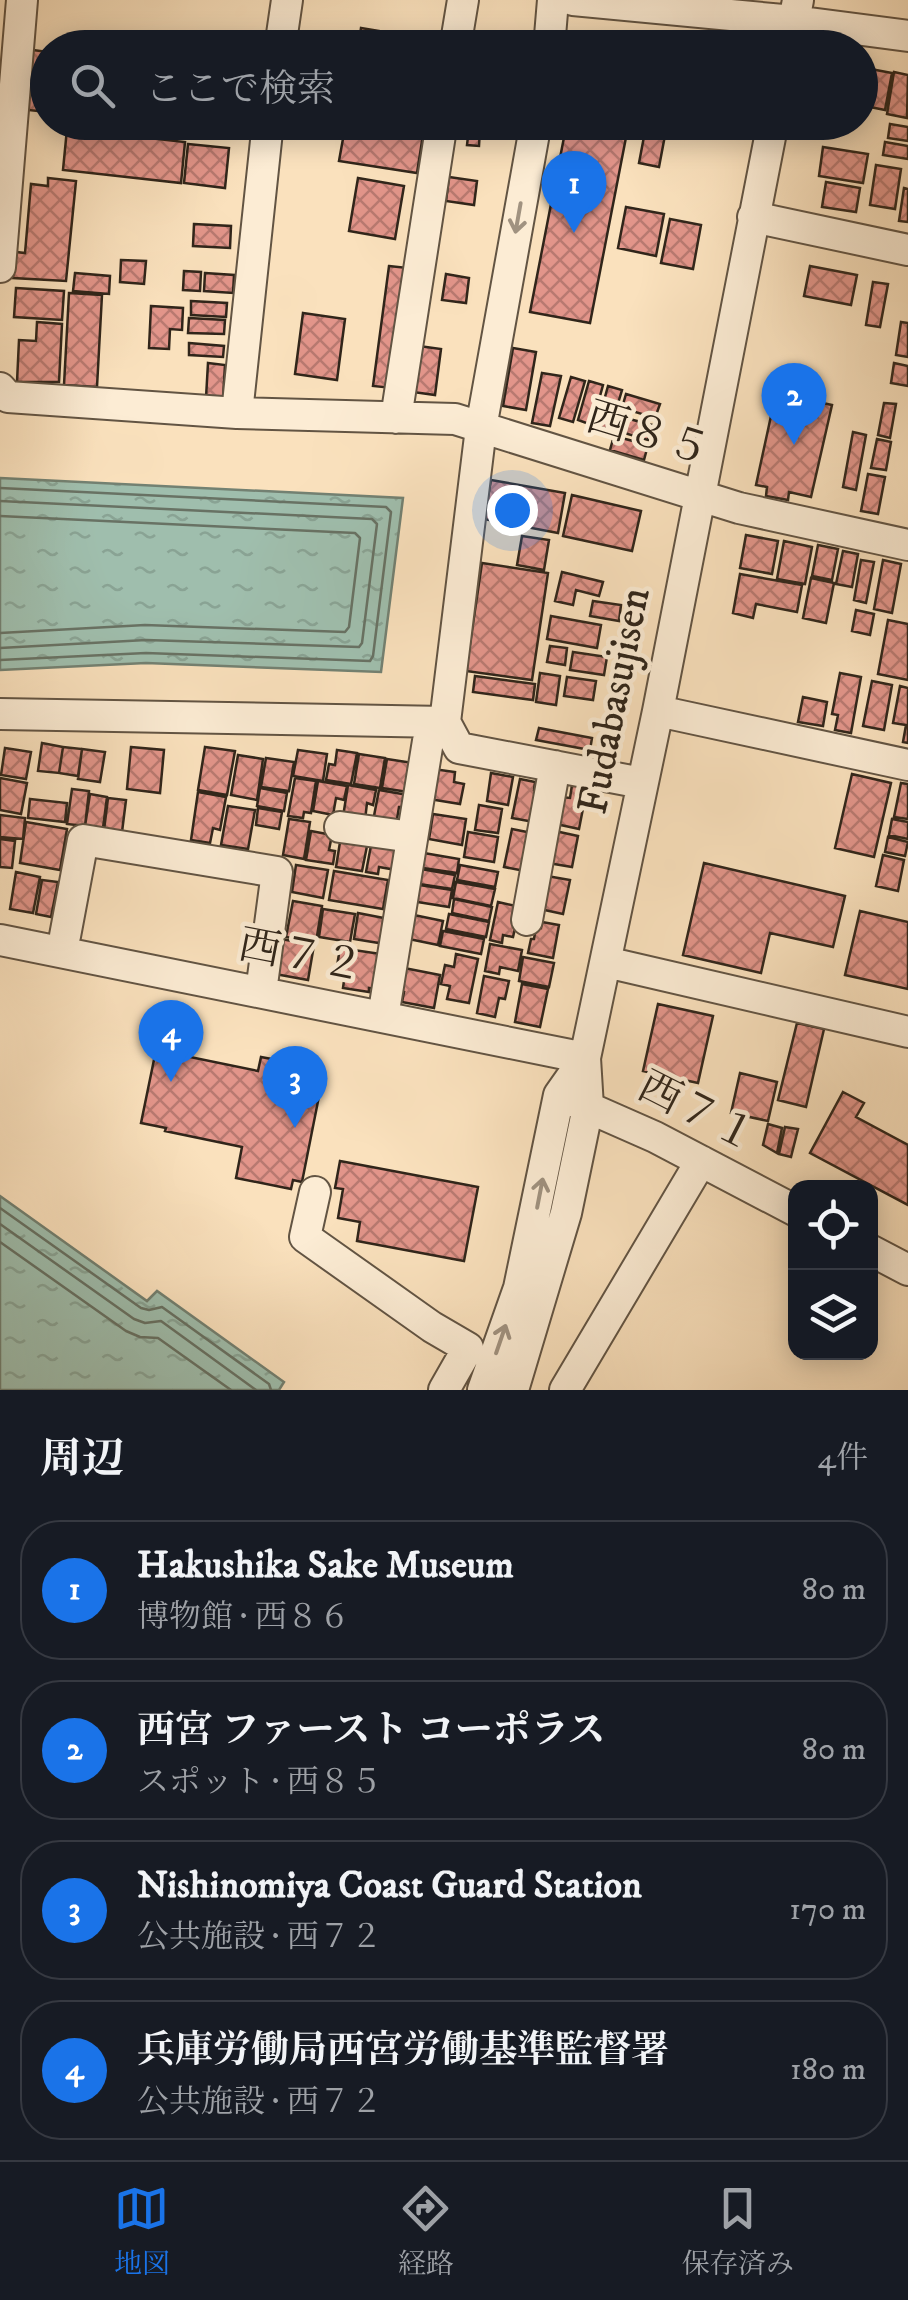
<!DOCTYPE html>
<html lang="ja">
<head>
<meta charset="utf-8">
<style>
  body { margin:0; font-family:"IM FELL DW Pica","Noto Serif JP",serif; background:#20242c; color:#f1f3f6 }
  .controls { position:absolute; right:30px; bottom:30px; display:grid; overflow:hidden; border-radius:20px; box-shadow:0 5px 25px #0003 }
  .controls button { width:90px; height:90px; display:grid; place-items:center; padding:0; border:0; border-bottom:2px solid #363941; background:#171b24; color:#f1f3f6; font:50px sans-serif }
  .you { position:absolute; left:512px; top:510px; width:35px; height:35px; margin:-25px; border:8px solid #fff; border-radius:50%; background:#1a73e8; box-shadow:0 0 0 15px #1a73e833 }
  .badge { display:grid; place-items:center; width:65px; height:65px; border-radius:50%; background:#1a73e8; color:#fff; font-size:32px; font-weight:700 }
  .pin { position:absolute; translate:-50% -82px; filter:drop-shadow(0 2px 5px #0008) }
  .pin::after { content:''; position:absolute; top:52px; width:35px; height:30px; background:inherit; clip-path:polygon(0 0,100% 0,50% 100%) }
  .list { margin:0; padding:0; list-style:none }
  h2 { display:flex; justify-content:space-between; align-items:center; height:130px; margin:0; padding:0 40px; font-size:42px }
  h2 small { font-size:32px; font-weight:400; color:#9ea1a6 }
  .list li { display:grid; grid-template-columns:65px 1fr auto; gap:30px; align-items:center; box-sizing:border-box; height:140px; margin:0 20px 20px; padding:0 20px; border:2px solid #363941; border-radius:40px }
  .list b { display:block; font-size:38px; white-space:nowrap }
  .list p { margin:0; font-size:32px; white-space:nowrap; color:#9ea1a6 }
  .list em { font-size:32px; font-style:normal; color:#9ea1a6 }
  .icon { flex:none; width:55px; height:55px; fill:none; stroke:currentColor; stroke-width:2; stroke-linecap:round; stroke-linejoin:round }
  .map { position:relative; flex:none; width:908px; height:1390px; overflow:hidden }
  .search { position:absolute; background:#171b24; box-shadow:0 5px 25px #0003; left:30px; right:30px; top:30px; height:110px; display:flex; align-items:center; gap:25px; box-sizing:border-box; padding:0 35px; border-radius:55px; color:#9ea1a6; font-size:38px }
  .sheet { height:770px; background:#171b24 }
  nav { display:flex; justify-content:space-around; align-items:center; box-sizing:border-box; height:140px; border-top:2px solid #363941; background:#171b24; font-size:28px; color:#9ea1a6 }
  nav a { display:grid; justify-items:center; gap:5px }
  nav .on { color:#1a73e8 }
  .map>svg:first-child { display:block }
  .water { fill:url(#water-ripples); stroke:#738172; stroke-width:2.5 }
  .lines { fill:none; stroke-linecap:round; stroke-linejoin:round }
  .shore { stroke:#687264; stroke-width:2.5 }
  .building { fill:url(#building-cross-hatch); stroke:#30251a; stroke-width:2.5 }
  .minor-casing { stroke:#625443; stroke-width:34 }
  .minor { stroke:#fcecd4; stroke-width:30 }
  .oneway { stroke:#a09280 }
  .labels { text-anchor:middle; dominant-baseline:central; stroke-width:9; stroke-linejoin:round; paint-order:stroke }
  .street-label { font-size:42px; fill:#30251a; stroke:#fcecd4 }
</style>
</head>
<body>
<div class="map">
<svg width="908" height="1390" viewBox="0 0 908 1390">
  <defs>
    <pattern id="water-ripples" width="26" height="14" patternUnits="userSpaceOnUse" patternTransform="scale(2.5)"><rect width="26" height="14" fill="#9fbead"/><path d="M2 4q2-2 4 0t4 0M15 11q2-2 4 0t4 0" fill="none" stroke="#89a394"/></pattern>
    <pattern id="building-cross-hatch" width="8" height="8" patternUnits="userSpaceOnUse" patternTransform="scale(2.5)"><rect width="8" height="8" fill="#e2958a"/><path d="M0 0l8 8M0 8l8-8" fill="none" stroke="#b87970"/></pattern>
  </defs>
  <rect width="100%" height="100%" fill="#fae1bd"/>
  <filter id="stains"><feTurbulence type="fractalNoise" baseFrequency=".002" numOctaves="4"/><feColorMatrix values="0 0 0 0 .2 0 0 0 0 .09 0 0 0 0 .02 0 0 0 .5 -.17"/></filter>
  <radialGradient id="worn" r=".72"><stop offset=".6" stop-color="#630" stop-opacity="0"/><stop offset="1" stop-color="#630" stop-opacity=".3"/></radialGradient>
  <path class="water" d="M0,478L403,498L381,672L146,663L0,670Z
    M0,1196L147,1301L157,1291L284,1382L279,1390H0Z"/>
  <g class="lines">
    <path class="shore" d="M0,488L386,507L391,512L373,656L370,661L146,653L0,660
      M0,501L372,519L377,524L362,643L359,647L146,640L0,648
      M0,516L355,533L360,538L349,627L345,632L145,625L0,633
      M0,1208L141,1308L149,1310L162,1307L269,1384L271,1390
      M0,1224L134,1319L145,1323L161,1321L256,1390
      M0,1242L126,1331L140,1337L158,1338L231,1390"/>
  </g>
  <path class="building" d="M361,28L439,41L438,48H358Z
    M33,50L48,52V112L28,110Z
    M860,67L892,73L885,110L860,105Z
    M894,72L908,75L907,118L887,114Z
    M161,122H241V130Z
    M346,122H425L417,173L339,161Z
    M567,122H629L590,323L530,312Z
    M663,122H716L714,132Z
    M890,124L908,127V141L888,138Z
    M646,126L666,130L659,167L639,163Z
    M469,128L480,129L479,146L467,145Z
    M67,129L185,142L181,183L63,170Z
    M885,142L908,146V159L883,155Z
    M188,144L229,148L225,188L184,183Z
    M823,147L868,154L863,183L819,176Z
    M876,165L901,169L895,209L870,205Z
    M449,177L477,181L474,205L446,201Z
    M48,178L76,181L66,281L13,278L16,252L25,253L31,184L48,186Z
    M358,178L404,186L395,239L349,231Z
    M826,182L860,188L856,212L822,207Z
    M904,188L908,189V222L899,221Z
    M626,207L664,214L656,256L618,248Z
    M670,219L701,225L693,269L661,263Z
    M194,224L231,226L230,248L193,246Z
    M121,260L146,261L144,284L120,282Z
    M389,266L408,268L392,388L373,386Z
    M810,266L857,275L851,305L804,296Z
    M184,271L201,272L200,291L183,290Z
    M75,273L110,276L109,294L73,291Z
    M205,273L234,275L233,293L204,291Z
    M446,274L469,278L466,303L442,300Z
    M873,282L888,284L880,327L866,325Z
    M16,288L64,291L62,320L14,317Z
    M69,293L102,295L97,387L64,385Z
    M191,301L227,303L226,317L191,315Z
    M151,306L183,308L182,330L170,329L169,349L149,348Z
    M303,313L345,319L337,380L295,374Z
    M189,318L225,320L224,334L188,333Z
    M37,322L62,324L59,382H17L19,340L36,341Z
    M901,322L908,323V357L896,355Z
    M189,343L224,346L223,357L189,355Z
    M419,346L441,349L435,395L413,392Z
    M513,348L536,352L526,410L503,406Z
    M208,363L225,365L223,399L206,398Z
    M894,363L908,366V386L891,383Z
    M542,373L561,376L550,426L532,423Z
    M571,377L585,381L573,422L559,418Z
    M589,381L603,385L592,425L578,420Z
    M608,386L622,390L610,430L597,426Z
    M776,393L832,405L811,497L789,492L788,500L766,496L767,487L756,485Z
    M626,394L660,404L655,418L622,408Z
    M884,403L896,404L890,438L878,435Z
    M618,416L652,425L648,440L614,430Z
    M853,432L866,435L856,490L843,487Z
    M614,436L648,445L644,460L610,450Z
    M877,439L891,442L886,470L871,468Z
    M868,474L885,477L878,514L861,511Z
    M491,480L565,493L558,533L484,519Z
    M572,495L641,511L632,551L563,536Z
    M746,535L778,541L772,574L740,568Z
    M522,536L549,540L544,570L517,565Z
    M784,541L812,547L805,584L777,579Z
    M818,545L838,549L832,580L812,576Z
    M843,551L858,554L852,587L836,584Z
    M861,560L874,562L866,603L854,600Z
    M883,560L901,564L892,613L874,609Z
    M482,563L548,573L532,680L466,671Z
    M562,572L603,582L599,596L576,590L573,605L555,601Z
    M740,574L802,585L797,612L756,604L753,618L733,613Z
    M811,578L834,583L826,623L803,618Z
    M593,601L621,605L619,621L590,616Z
    M856,610L874,614L870,635L852,631Z
    M551,616L601,625L597,648L547,639Z
    M888,620L908,624V680L878,674Z
    M550,646L567,648L565,665L547,662Z
    M573,652L607,657L604,675L570,670Z
    M540,673L560,676L556,705L536,702Z
    M840,673L861,677L851,733L835,730L838,715L832,714Z
    M475,676L535,684L533,700L473,692Z
    M567,677L596,681L593,700L564,696Z
    M872,681L892,685L884,730L863,726Z
    M900,686L908,688V743L903,742L906,725L893,723Z
    M803,697L827,702L823,726L798,722Z
    M539,728L592,738L590,750L536,740Z
    M42,743L63,747L59,773L38,771Z
    M63,747L82,749L78,776L59,773Z
    M131,747L164,750L160,793L127,789Z
    M205,747L235,751L227,795L198,790Z
    M5,748L31,752L26,779L1,775Z
    M82,749L105,752L100,782L78,779Z
    M298,750L327,754L323,781L293,776Z
    M337,750L357,753L351,784L326,780L329,764L335,765Z
    M359,754L385,758L380,788L354,784Z
    M238,755L263,759L257,800L231,795Z
    M266,758L294,762L289,791L261,787Z
    M387,759L413,763L408,792L382,788Z
    M433,769L455,772L454,782L464,784L460,804L429,799Z
    M491,773L513,777L508,805L487,801Z
    M852,774L891,783L874,857L835,848Z
    M0,778L27,783L21,814L0,810Z
    M295,778L316,781L311,813L304,812L303,818L288,816Z
    M520,779L535,782L534,790L540,791L534,822L512,818Z
    M318,781L347,786L344,800L336,798L333,815L313,811Z
    M901,783L908,784V819L894,817Z
    M348,785L376,790L373,805L367,803L365,820L343,817Z
    M572,785L587,788L579,829L556,824L561,797L570,798Z
    M260,788L287,793L284,811L257,806Z
    M72,789L89,791L85,826L67,824Z
    M379,790L408,795L406,807H399L396,825L373,821Z
    M198,792L226,797L220,830L213,828L210,843L191,840Z
    M90,794L107,797L103,828L85,826Z
    M108,798L126,800L122,832L104,830Z
    M30,799L67,803L65,822L28,818Z
    M479,805L502,809L498,833L475,830Z
    M228,806L255,810L248,849L221,845Z
    M258,808L282,812L279,829L256,825Z
    M433,814L466,819L462,845L429,839Z
    M0,815L25,818L23,839L0,837Z
    M289,819L310,822L304,859L283,855Z
    M892,819L908,822V839L889,835Z
    M26,822L67,829L60,870L20,863Z
    M512,829L532,833L525,871L504,867Z
    M311,831L332,835L329,850L335,851L333,864L306,860Z
    M555,831L578,836L572,867L548,863Z
    M468,832L498,837L494,862L464,857Z
    M341,836L368,841L362,871L336,867Z
    M888,837L908,842L905,856L885,852Z
    M0,839L15,841L12,868L0,867Z
    M372,840L400,845L396,870L379,867L378,874L366,872Z
    M418,852L459,859L457,873L416,867Z
    M883,855L904,860L898,891L876,886Z
    M704,863L845,896L833,947L770,933L761,973L683,955Z
    M296,865L328,870L323,898L292,892Z
    M460,865L498,872L495,887L457,880Z
    M421,869L455,875L452,889L419,884Z
    M334,871L388,880L383,909L329,900Z
    M16,872L40,877L33,913L10,909Z
    M547,876L570,880L563,914L540,909Z
    M42,880L58,882L51,917L36,914Z
    M456,882L495,889L491,906L453,898Z
    M413,884L452,890L449,907L411,901Z
    M454,899L492,907L489,921L452,913Z
    M293,901L322,906L316,942L286,937Z
    M498,902L520,907L513,937L503,935L502,943L490,940Z
    M323,909L355,914L350,942L319,937Z
    M860,911L908,922V989L845,975Z
    M358,913L389,919L385,944L354,939Z
    M409,914L443,921L438,945L404,938Z
    M449,914L489,922L486,937L446,929Z
    M542,922L559,925L553,958L528,953L531,939H534L536,927L541,928Z
    M443,931L484,939L481,954L440,946Z
    M281,939L314,945L308,980L275,974Z
    M490,944L522,950L518,971L500,967L499,974L485,971Z
    M340,948L381,954L376,989L369,988V992L343,988L345,974L336,972Z
    M456,954L478,959L469,1003L447,999L450,986L441,984L445,965L454,967Z
    M523,957L554,963L549,987L519,981Z
    M399,967L440,975L434,1008L402,1002L404,992L394,990Z
    M484,976L509,981L505,999L499,998L495,1017L477,1013Z
    M522,984L548,989L540,1027L515,1022Z
    M658,1004L713,1016L698,1083L643,1071Z
    M797,1023L824,1029L806,1107L778,1100Z
    M156,1050L258,1071L261,1057L314,1067L313,1074L323,1076L302,1182L293,1180L291,1189L236,1178L242,1147L165,1131L166,1128L141,1123Z
    M740,1073L777,1082L768,1121L731,1113Z
    M843,1092L864,1103L856,1117L908,1145V1205L810,1153Z
    M768,1124L782,1128L777,1153L763,1145Z
    M785,1127L798,1129L791,1157L779,1154Z
    M340,1161L478,1187L464,1261L357,1241L360,1222L338,1218L343,1189L335,1188Z"/>
  <g class="lines">
    <g class="minor-casing">
      <path id="minor" d="M573,0L794,21L908,36
        M280,48L287,0
        M455,48L463,0
        M549,48L553,0
        M789,48L798,0
        M753,217L908,250
        M0,267L22,0
        M0,388L8,397L237,413L455,419L739,508L908,545
        M237,413L268,122
        M396,418L442,122
        M658,711L908,765
        M0,714L445,722
        M445,722L481,428L536,122
        M445,722L459,748L642,783
        M340,827L412,837
        M527,920L555,766
        M65,936L83,840L277,872L261,992
        M0,940L585,1058
        M606,962L908,1032
        M383,1017L428,741L445,722
        M571,1100L655,1137L796,1211
        M315,1192L305,1237L432,1327L468,1348L444,1390
        M870,1250L908,1270
        M483,1390L519,1288L559,1095L585,1058L658,711L773,122
        M513,1390L566,1213L588,1107L585,1058
        M565,1390L701,1161"/>
    </g>
    <use href="#minor" class="minor"/>
  </g>
  <defs><path id="oneway-shaft" d="M-6 0H5M1.5-3L5.5 0L1.5 3" fill="none" stroke-width="1.6" stroke-linecap="round" stroke-linejoin="round" transform="scale(2.5)"/></defs>
  <g class="oneway">
    <use href="#oneway-shaft" transform="translate(518 218) rotate(100)"/>
    <use href="#oneway-shaft" transform="translate(540 1193) rotate(-79)"/>
    <use href="#oneway-shaft" transform="translate(501 1339) rotate(-71)"/>
  </g>
  <g class="labels">
    <g class="street-label">
      <text transform="translate(648 435) rotate(17)">西８５</text>
      <text transform="translate(615 701) rotate(-79)">Fudabasujisen</text>
      <text transform="translate(301 957) rotate(11)">西７２</text>
      <text transform="translate(697 1113) rotate(27)">西７１</text>
    </g>
  </g>
  <rect width="100%" height="100%" filter="url(#stains)"/>
  <rect width="100%" height="100%" fill="url(#worn)"/>
</svg>
<div class="controls">
<button><svg class="icon" aria-label="locate" viewBox="0 0 24 24"><circle cx="12" cy="12" r="6"/><path d="M12 2v4M12 18v4M2 12h4M18 12h4"/></svg></button>
<button><svg class="icon" aria-label="layers" viewBox="0 0 24 24"><path d="M12 4l9 5-9 5-9-5zM3 14l9 5 9-5"/></svg></button>
</div>
<div class="you"></div>
<div class="pin badge" style="left:574px;top:233px">1</div>
<div class="pin badge" style="left:794px;top:445px">2</div>
<div class="pin badge" style="left:295px;top:1128px">3</div>
<div class="pin badge" style="left:171px;top:1082px">4</div>
<div class="search"><svg class="icon" aria-label="search" viewBox="0 0 24 24"><circle cx="10" cy="10" r="6"/><path d="M15 15l6 6"/></svg>ここで検索</div>
</div>
<section class="sheet">
<h2>周辺<small>4件</small></h2>
<ul class="list">
<li><span class="badge">1</span><div><b>Hakushika Sake Museum</b><p>博物館 · 西８６</p></div><em>80 m</em></li>
<li><span class="badge">2</span><div><b>西宮 ファースト コーポラス</b><p>スポット · 西８５</p></div><em>80 m</em></li>
<li><span class="badge">3</span><div><b>Nishinomiya Coast Guard Station</b><p>公共施設 · 西７２</p></div><em>170 m</em></li>
<li><span class="badge">4</span><div><b>兵庫労働局西宮労働基準監督署</b><p>公共施設 · 西７２</p></div><em>180 m</em></li>
</ul>
</section>
<nav>
<a class="on"><svg class="icon" aria-label="map" viewBox="0 0 24 24"><path d="M3 6l6-2 6 2 6-2v14l-6 2-6-2-6 2zM9 4v14M15 6v14"/></svg>地図</a>
<a><svg class="icon" aria-label="directions" viewBox="0 0 24 24"><path d="M12 3l9 9-9 9-9-9zM9 14v-3h6M13 9l2 2-2 2"/></svg>経路</a>
<a><svg class="icon" aria-label="saved" viewBox="0 0 24 24"><path d="M7 4h10v16l-5-4-5 4z"/></svg>保存済み</a>
</nav>
</body>
</html>
